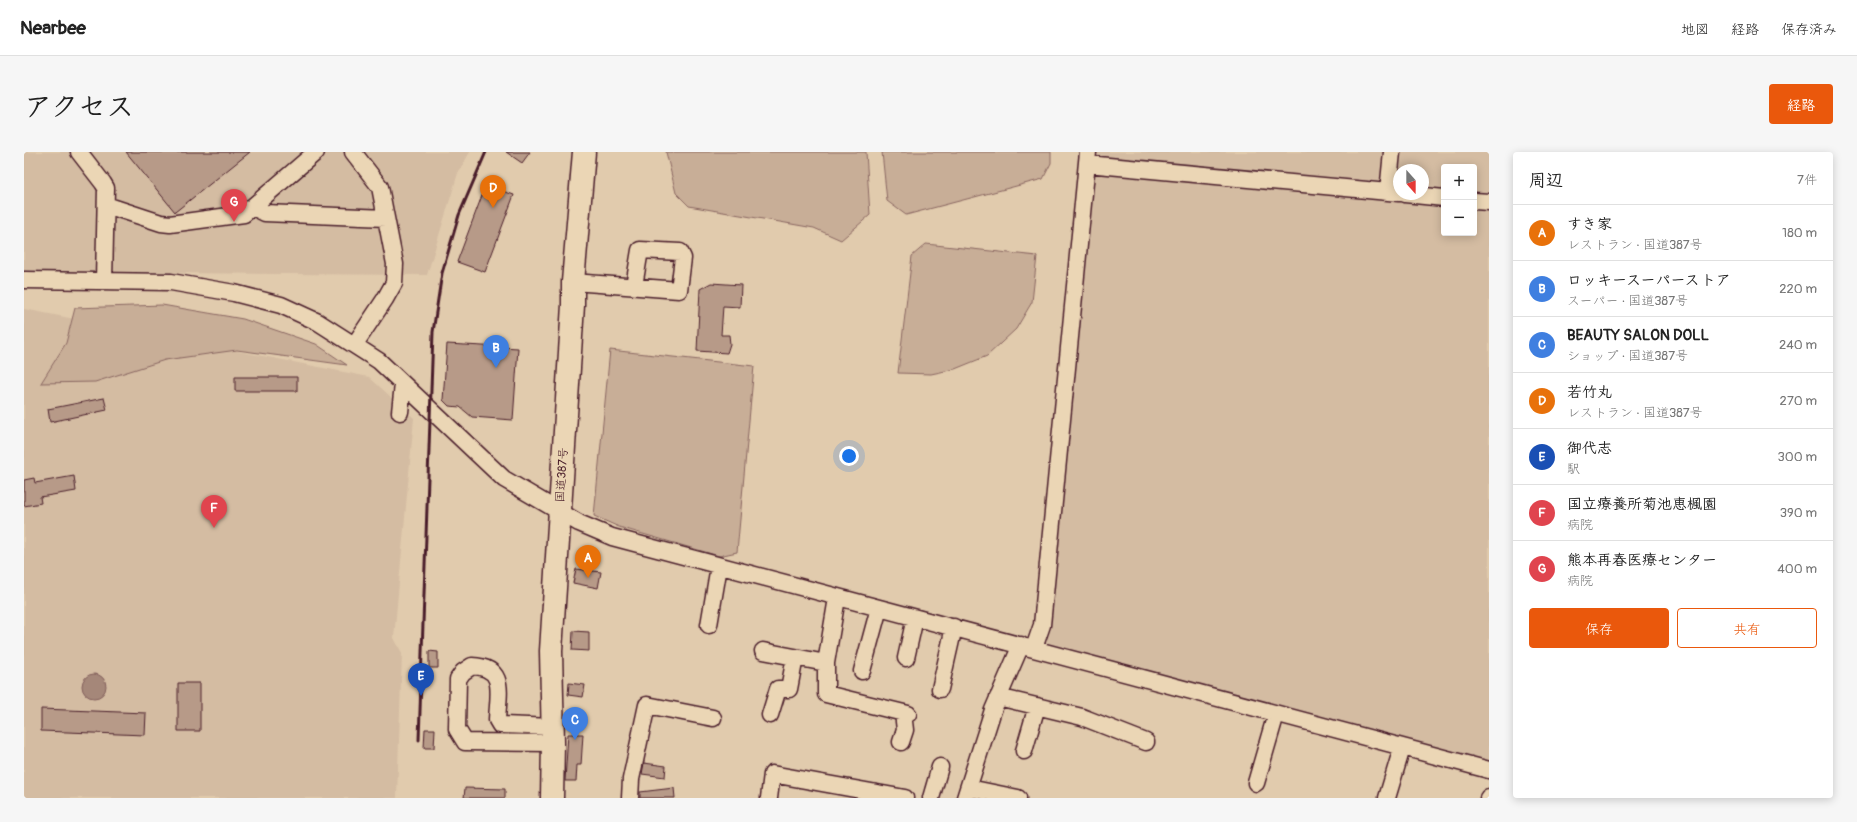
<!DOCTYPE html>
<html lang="ja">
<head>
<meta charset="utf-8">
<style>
  body { margin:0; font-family:Pangolin,"Klee One",sans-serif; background:#f6f6f6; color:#222 }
  .controls { position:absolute; right:12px; top:12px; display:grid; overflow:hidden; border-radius:4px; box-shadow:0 2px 10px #0003 }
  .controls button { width:36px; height:36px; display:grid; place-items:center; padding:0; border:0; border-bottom:1px solid #e0e0e0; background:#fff; color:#222; font:20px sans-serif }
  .compass { position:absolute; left:1369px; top:12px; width:36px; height:36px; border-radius:50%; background:#fff; box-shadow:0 2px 10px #0003; rotate:159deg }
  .you { position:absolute; left:825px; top:304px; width:14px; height:14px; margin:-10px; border:3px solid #fff; border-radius:50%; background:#1a73e8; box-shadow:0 0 0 6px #1a73e833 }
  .badge { display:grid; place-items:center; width:26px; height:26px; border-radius:50%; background:#ea580c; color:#fff; font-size:13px; font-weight:700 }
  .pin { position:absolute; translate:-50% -33px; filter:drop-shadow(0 1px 2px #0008) }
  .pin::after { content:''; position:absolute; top:21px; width:14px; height:12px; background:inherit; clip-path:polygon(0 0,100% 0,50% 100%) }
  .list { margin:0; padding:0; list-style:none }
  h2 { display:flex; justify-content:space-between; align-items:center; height:52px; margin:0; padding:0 16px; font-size:17px }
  h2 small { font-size:13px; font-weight:400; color:#767676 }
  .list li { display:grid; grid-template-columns:26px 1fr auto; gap:12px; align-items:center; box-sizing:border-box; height:56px; padding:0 16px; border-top:1px solid #e0e0e0 }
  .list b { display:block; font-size:15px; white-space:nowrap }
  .list p { margin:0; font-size:13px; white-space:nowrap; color:#767676 }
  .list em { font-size:13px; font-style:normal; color:#767676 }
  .actions { display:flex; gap:8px; padding:12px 16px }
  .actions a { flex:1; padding:9px 0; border:1px solid #ea580c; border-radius:4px; text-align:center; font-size:14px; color:#ea580c }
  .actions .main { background:#ea580c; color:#fff }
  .map { position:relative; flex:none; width:1465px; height:646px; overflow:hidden; border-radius:4px }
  header { display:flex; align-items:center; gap:24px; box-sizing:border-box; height:56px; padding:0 20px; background:#fff; border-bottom:1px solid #e0e0e0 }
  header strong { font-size:19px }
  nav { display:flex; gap:22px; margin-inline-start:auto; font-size:14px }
  .intro { display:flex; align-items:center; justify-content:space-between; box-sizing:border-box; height:96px; padding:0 24px }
  h1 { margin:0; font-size:28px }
  .button { padding:10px 18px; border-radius:4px; background:#ea580c; color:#fff; font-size:14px; font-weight:700 }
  main { display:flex; gap:24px; padding:0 24px }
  aside { flex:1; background:#fff; border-radius:4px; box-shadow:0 2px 10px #0003 }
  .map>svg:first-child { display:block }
  .built { fill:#d4bca2; fill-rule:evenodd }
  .green { fill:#c8ae97; stroke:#896661 }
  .water { fill:#a58779; stroke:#815d5a }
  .building { fill:#b79a88; stroke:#4a1f2b }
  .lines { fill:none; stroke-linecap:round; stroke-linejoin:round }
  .minor-casing { stroke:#4a1f2b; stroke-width:19 }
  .highway-casing { stroke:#4a1f2b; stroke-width:25 }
  .minor { stroke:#ebd6b5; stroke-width:16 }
  .highway { stroke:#ebd6b5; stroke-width:22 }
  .rail { stroke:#4a1f2b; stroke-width:3 }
  .labels { text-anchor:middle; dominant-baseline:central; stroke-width:3; stroke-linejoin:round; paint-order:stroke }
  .street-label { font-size:12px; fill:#4a1f2b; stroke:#ebd6b5 }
</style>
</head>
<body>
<header>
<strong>Nearbee</strong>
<nav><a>地図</a><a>経路</a><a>保存済み</a></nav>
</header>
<div class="intro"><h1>アクセス</h1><a class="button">経路</a></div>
<main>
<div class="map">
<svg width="1465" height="646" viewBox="0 0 1465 646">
  <rect width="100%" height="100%" fill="#e1cbad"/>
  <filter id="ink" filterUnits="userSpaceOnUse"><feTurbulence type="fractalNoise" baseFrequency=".025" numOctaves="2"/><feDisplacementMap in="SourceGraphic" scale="8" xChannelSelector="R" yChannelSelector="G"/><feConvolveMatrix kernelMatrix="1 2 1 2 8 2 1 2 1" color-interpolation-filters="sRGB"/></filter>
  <g filter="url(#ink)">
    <path class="built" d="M0,0H446L434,21L403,123L0,120Z
      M1054,0H1465V609L1005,487L1013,467ZM1420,15H1450V81H1420ZM1375,18H1399V42H1375Z
      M0,157L345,225L390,266L370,486L378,501L373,646H0Z"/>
    <path class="green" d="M642,0H842L846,63L817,88L790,76L665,54L652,41Z
      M858,0H1027V11L1019,27L882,63L863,49Z
      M902,92L1013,104L1008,150L992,177L963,204L931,217L907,222L874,221L888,104Z
      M138,153L219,167L292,192L323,213L213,198L141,208L71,230L17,231L42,191L51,156Z
      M586,198L730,214L713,400L695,404L595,375L570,364Z"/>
    <path class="water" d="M58 534a12 12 0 1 1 24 0a12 12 0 1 1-24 0Z"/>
    <path class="building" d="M102,0H226L151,60Z
      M482,0H506L498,11Z
      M462,33L490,43L461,120L433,110Z
      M687,131L717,133L716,155L699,154L697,183H705L706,192L703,201L673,199L676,137Z
      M423,192L494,196L489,268L448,265L436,255L425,254L419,248Z
      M211,225H273V239H211Z
      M80,246L83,258L26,270L24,257Z
      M50,324L52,339L16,345L17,351L0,354V328L10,326L11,331Z
      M552,417L577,420L574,436L549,431Z
      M549,479L565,480V499L548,498Z
      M405,499L414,500V516H405Z
      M154,531H176V579H154Z
      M545,531L561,533L559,545L544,543Z
      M17,557L122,561L121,583L17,579Z
      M401,577H411L410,596H400Z
      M544,582H559L557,613H553L552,629H541Z
      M620,611L642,614L641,625L618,622Z
      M441,636L481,637V646H440Z
      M650,636L651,646H616V640Z"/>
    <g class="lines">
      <g class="minor-casing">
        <path id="minor" d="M55,0L79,31L82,36L80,129
          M329,0L356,35L371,112L370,131L361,147L331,192
          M1063,12L1375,41
          M1364,40L1368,0
          M1381,42L1420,46
          M1450,49L1465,50
          M82,53L137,71L146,72L220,62L292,0
          M229,55L241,61L362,66
          M0,128L147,130L210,141L257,153L294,170L355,209L480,327L555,371L588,385L1465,618
          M549,130L655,138L659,106L656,100L616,98L610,134
          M376,260L379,232
          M813,446L802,511V542L884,562
          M685,473L695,414
          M1010,496L1018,473L1064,0
          M739,499L802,511
          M882,506L891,466
          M838,519L855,456
          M916,537L930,475
          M974,545L1058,565L1122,590
          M746,563L754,537H765L771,505
          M529,575L476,573L473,568C474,542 483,515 448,514L439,520L434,527L433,577L441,590L529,591
          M877,590L881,578L879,561
          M1000,599L1013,554
          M1232,631L1252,562
          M945,636L994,646
          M606,646L607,627L623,553L689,566
          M745,646L748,622L881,646
          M907,646L916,615
          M941,646L969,558L997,493
          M1363,646L1378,596
          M1464,646L1465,645"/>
      </g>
      <g class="highway-casing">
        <path id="highway" d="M528,646L529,591L527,499L549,153V130L560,0"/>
      </g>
      <use href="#minor" class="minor"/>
      <use href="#highway" class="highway"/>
      <path class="rail" d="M395,588L409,180L418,121L435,63L462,0"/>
    </g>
  </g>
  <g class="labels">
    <g class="street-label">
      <text transform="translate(538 323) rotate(-86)">国道387号</text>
    </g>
  </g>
</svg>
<div class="controls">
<button>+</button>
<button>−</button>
</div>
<svg class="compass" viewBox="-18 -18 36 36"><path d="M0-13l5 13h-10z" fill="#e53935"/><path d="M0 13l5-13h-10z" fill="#767676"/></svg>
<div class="you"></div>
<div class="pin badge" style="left:564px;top:426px;background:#e8710a">A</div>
<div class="pin badge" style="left:472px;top:216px;background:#3f7fe0">B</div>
<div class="pin badge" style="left:551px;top:588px;background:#3f7fe0">C</div>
<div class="pin badge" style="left:469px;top:56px;background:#e8710a">D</div>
<div class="pin badge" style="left:397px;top:544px;background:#1a4fb4">E</div>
<div class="pin badge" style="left:190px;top:376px;background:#e0444e">F</div>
<div class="pin badge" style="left:210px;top:70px;background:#e0444e">G</div>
</div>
<aside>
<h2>周辺<small>7件</small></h2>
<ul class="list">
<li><span class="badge" style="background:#e8710a">A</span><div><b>すき家</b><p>レストラン · 国道387号</p></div><em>180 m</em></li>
<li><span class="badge" style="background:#3f7fe0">B</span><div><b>ロッキースーパーストア</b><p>スーパー · 国道387号</p></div><em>220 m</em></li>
<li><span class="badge" style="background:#3f7fe0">C</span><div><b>BEAUTY SALON DOLL</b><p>ショップ · 国道387号</p></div><em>240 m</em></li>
<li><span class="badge" style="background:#e8710a">D</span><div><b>若竹丸</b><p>レストラン · 国道387号</p></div><em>270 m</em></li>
<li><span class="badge" style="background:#1a4fb4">E</span><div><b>御代志</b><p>駅</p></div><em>300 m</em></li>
<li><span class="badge" style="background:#e0444e">F</span><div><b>国立療養所菊池恵楓園</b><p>病院</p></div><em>390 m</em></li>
<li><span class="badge" style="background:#e0444e">G</span><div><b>熊本再春医療センター</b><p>病院</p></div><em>400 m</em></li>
</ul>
<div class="actions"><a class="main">保存</a><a>共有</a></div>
</aside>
</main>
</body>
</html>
